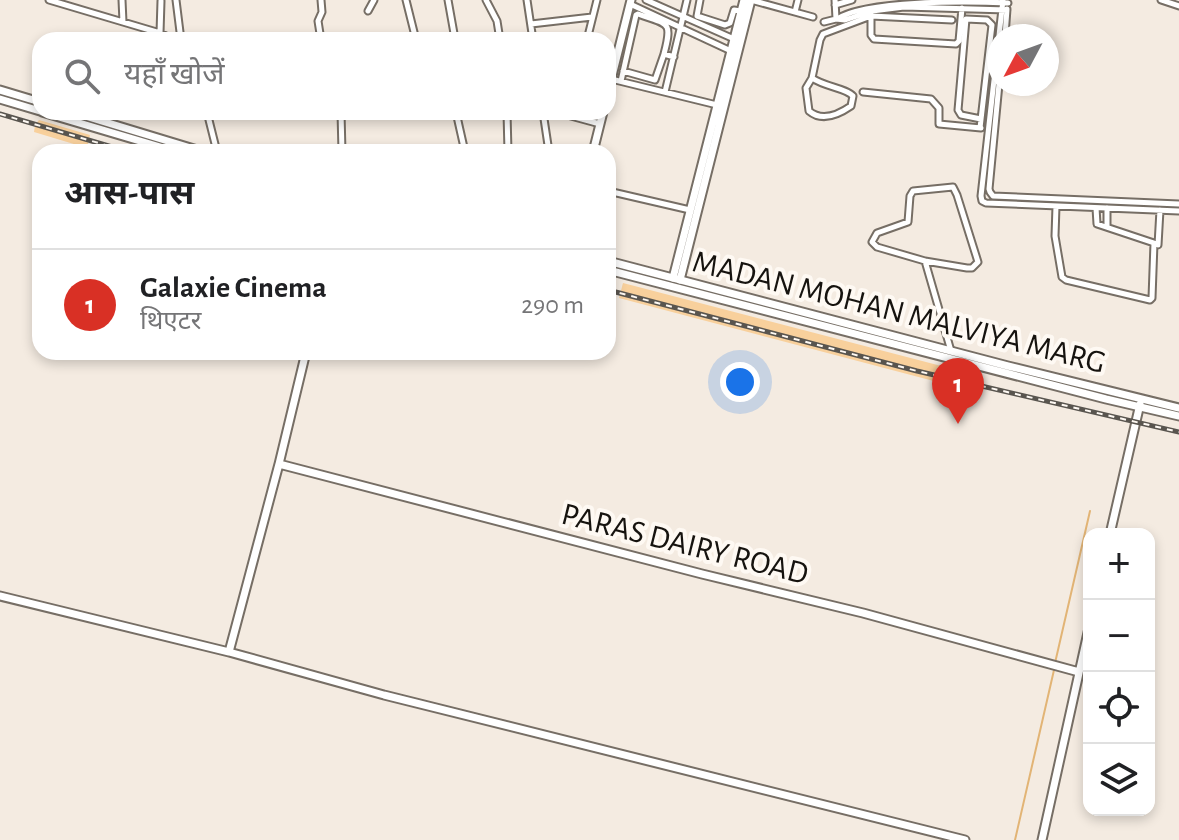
<!DOCTYPE html>
<html lang="hi">
<head>
<meta charset="utf-8">
<style>
  body { margin:0; font-family:"Alegreya Sans","Noto Sans Devanagari",sans-serif; background:#f6f6f6; color:#202124 }
  .controls { position:absolute; right:24px; bottom:24px; display:grid; overflow:hidden; border-radius:16px; box-shadow:0 4px 12px #0003 }
  .controls button { width:72px; height:72px; display:grid; place-items:center; padding:0; border:0; border-bottom:2px solid #e0e0e0; background:#fff; color:#202124; font:40px sans-serif }
  .compass { position:absolute; left:987px; top:24px; width:72px; height:72px; border-radius:50%; background:#fff; box-shadow:0 4px 12px #0003; rotate:229deg }
  .you { position:absolute; left:740px; top:382px; width:28px; height:28px; margin:-20px; border:6px solid #fff; border-radius:50%; background:#1a73e8; box-shadow:0 0 0 12px #1a73e833 }
  .badge { display:grid; place-items:center; width:52px; height:52px; border-radius:50%; background:#d93025; color:#fff; font-size:26px; font-weight:700 }
  .pin { position:absolute; translate:-50% -66px; filter:drop-shadow(0 2px 4px #0008) }
  .pin::after { content:''; position:absolute; top:42px; width:28px; height:24px; background:inherit; clip-path:polygon(0 0,100% 0,50% 100%) }
  .list { margin:0; padding:0; list-style:none }
  h2 { display:flex; justify-content:space-between; align-items:center; height:104px; margin:0; padding:0 32px; font-size:34px }
  h2 small { font-size:26px; font-weight:400; color:#757577 }
  .list li { display:grid; grid-template-columns:52px 1fr auto; gap:24px; align-items:center; box-sizing:border-box; height:112px; padding:0 32px; border-top:2px solid #e0e0e0 }
  .list b { display:block; font-size:30px; white-space:nowrap }
  .list p { margin:0; font-size:26px; white-space:nowrap; color:#757577 }
  .list em { font-size:26px; font-style:normal; color:#757577 }
  .icon { flex:none; width:44px; height:44px; fill:none; stroke:currentColor; stroke-width:2; stroke-linecap:round; stroke-linejoin:round }
  .map { position:relative; flex:none; width:1179px; height:840px; overflow:hidden }
  .search { position:absolute; background:#fff; box-shadow:0 4px 12px #0003; left:32px; top:32px; width:584px; height:88px; display:flex; align-items:center; gap:20px; box-sizing:border-box; padding:0 28px; border-radius:24px; color:#757577; font-size:30px }
  .panel { position:absolute; background:#fff; box-shadow:0 4px 12px #0003; left:32px; top:144px; width:584px; height:216px; border-radius:24px }
  .map>svg:first-child { display:block }
  .green { fill:#f8d09c }
  .lines { fill:none; stroke-linecap:round; stroke-linejoin:round }
  .stream { stroke:#e2b475; stroke-width:2 }
  .minor-casing { stroke:#766e65; stroke-width:9 }
  .tertiary-casing { stroke:#766e65; stroke-width:11 }
  .secondary-casing { stroke:#766e65; stroke-width:11 }
  .minor { stroke:#fff; stroke-width:5 }
  .tertiary { stroke:#fff; stroke-width:7 }
  .secondary { stroke:#fff; stroke-width:7 }
  .rail-casing { stroke:#59554f; stroke-width:5 }
  .rail { stroke:#fef9f3; stroke-width:2; stroke-dasharray:6; stroke-linecap:butt }
  .labels { text-anchor:middle; dominant-baseline:central; stroke-width:8; stroke-linejoin:round; paint-order:stroke }
  .street-label { font-size:32px; fill:#16130f; stroke:#fef9f3 }
</style>
</head>
<body>
<div class="map">
<svg width="1179" height="840" viewBox="0 0 1179 840">
  <rect width="100%" height="100%" fill="#f4ebe1"/>
  <path class="green" d="M39,120L90,135L87,148L34,132L35,125Z
    M623,283L949,368L945,384L619,298Z"/>
  <g class="lines">
    <path class="stream" d="M1055,663L1090,511
      M1015,840L1054,670"/>
    <g class="minor-casing">
      <path id="minor" d="M49,0L160,33L174,40
        M122,0L123,22
        M176,0L181,40
        M406,0L416,40
        M448,0L455,39
        M486,0L497,21L500,40
        M527,0L533,40
        M646,0L734,39
        M700,0L697,16L725,25L730,23L734,10L741,11
        M751,0L813,17
        M835,0L836,19
        M1003,0L981,196L982,201L986,203L1179,211
        M1161,0L1179,6
        M630,4L731,51
        M835,5L852,0
        M368,11L374,0
        M795,12L798,0
        M871,14V35L874,39L956,44L959,41L962,8
        M837,19C865,0 969,1 1008,3
        M824,22L836,19L845,20L872,11L904,7L1007,10
        M531,24L592,17
        M160,33L161,1
        M1005,36L1007,9
        M321,40L318,21L322,12L321,0
        M587,40L597,0
        M623,71L655,80L664,54L674,57
        M812,78L806,88L809,111C822,122 838,115 851,106L853,96C846,88 825,87 812,78L820,40L823,34L871,16L952,20
        M611,79L717,105
        M621,81L636,15L638,14C668,25 673,20 664,54
        M999,84L989,189L990,192L993,196L1179,204
        M665,92L687,0
        M863,92L931,99L939,108V124L981,128
        M207,112L217,152
        M341,112L342,152
        M456,112L465,152
        M507,112L508,152
        M543,112L549,152
        M548,112L567,115L600,124
        M980,128L992,25L987,20L966,19L958,110L961,115L981,119
        M608,191L690,210
        M1056,206L1055,236L1062,277L1066,280L1150,300L1152,298L1154,243L1097,224L1096,208
        M1107,227V208
        M1158,245L1160,210
        M925,261L967,268H972L978,262L957,195L953,187L913,191L910,196L908,222L877,233L872,242L877,247L925,261L951,351"/>
    </g>
    <g class="tertiary-casing">
      <path id="tertiary" d="M608,92L631,0
        M593,152L603,112
        M673,278L744,0
        M680,280L751,0
        M279,464L702,574L863,613L1079,672
        M1110,534L1140,404
        M0,596L229,652L384,695L965,840
        M229,652L279,464L306,352
        M1042,840L1089,628"/>
    </g>
    <g class="secondary-casing">
      <path id="secondary" d="M0,90L40,102
        M0,99L40,111
        M42,112L177,152
        M72,112L204,152
        M608,261L1008,366L1179,408
        M608,270L1106,399L1179,416"/>
    </g>
    <use href="#minor" class="minor"/>
    <use href="#tertiary" class="tertiary"/>
    <use href="#secondary" class="secondary"/>
    <g class="rail-casing">
      <path id="rail" d="M0,114L129,152
        M608,290L917,371L1179,432"/>
    </g>
    <use href="#rail" class="rail"/>
  </g>
  <g class="labels">
    <g class="street-label">
      <text transform="translate(899 312) rotate(14)">MADAN MOHAN MALVIYA MARG</text>
      <text transform="translate(685 544) rotate(14)">PARAS DAIRY ROAD</text>
    </g>
  </g>
</svg>
<div class="controls">
<button>+</button>
<button>−</button>
<button><svg class="icon" aria-label="locate" viewBox="0 0 24 24"><circle cx="12" cy="12" r="6"/><path d="M12 2v4M12 18v4M2 12h4M18 12h4"/></svg></button>
<button><svg class="icon" aria-label="layers" viewBox="0 0 24 24"><path d="M12 4l9 5-9 5-9-5zM3 14l9 5 9-5"/></svg></button>
</div>
<svg class="compass" viewBox="-18 -18 36 36"><path d="M0-13l5 13h-10z" fill="#e53935"/><path d="M0 13l5-13h-10z" fill="#757577"/></svg>
<div class="you"></div>
<div class="pin badge" style="left:958px;top:424px">1</div>
<div class="search"><svg class="icon" aria-label="search" viewBox="0 0 24 24"><circle cx="10" cy="10" r="6"/><path d="M15 15l6 6"/></svg>यहाँ खोजें</div>
<section class="panel">
<h2>आस-पास<small></small></h2>
<ul class="list">
<li><span class="badge">1</span><div><b>Galaxie Cinema</b><p>थिएटर</p></div><em>290 m</em></li>
</ul>
</section>
</div>
</body>
</html>
